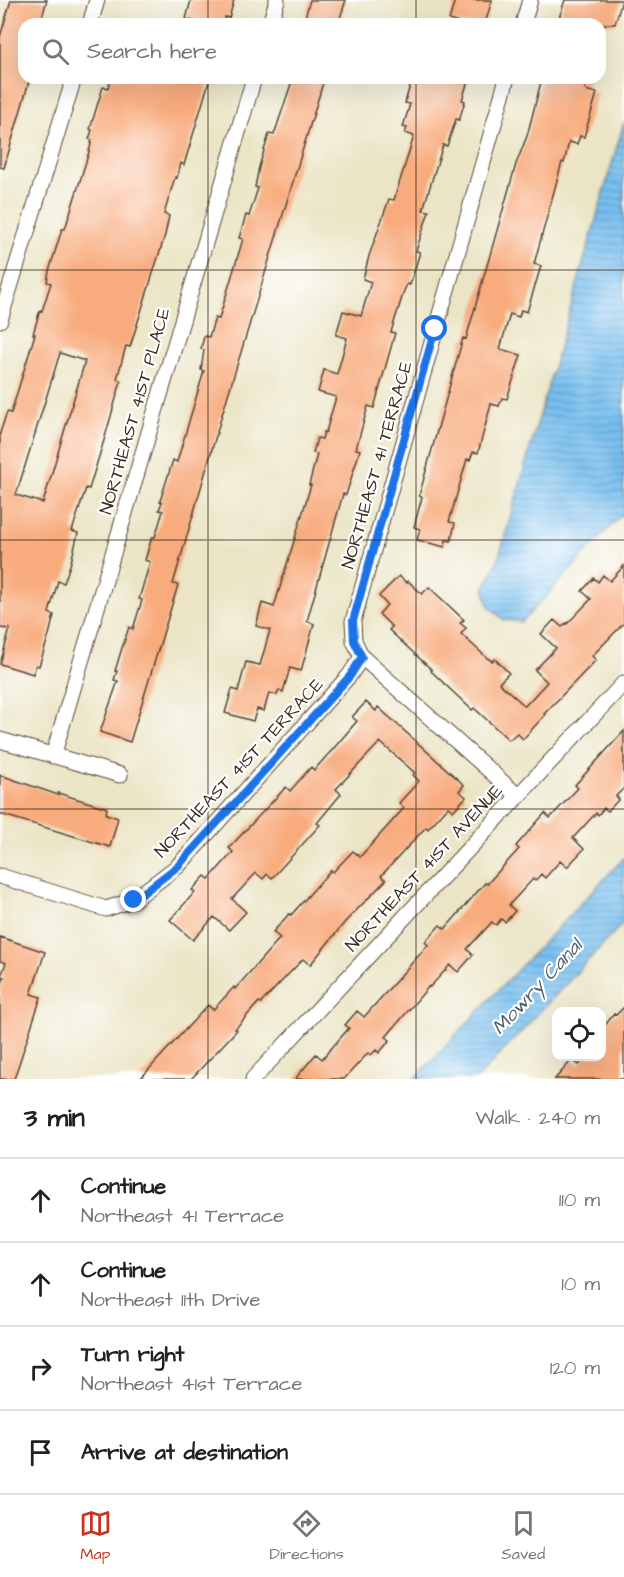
<!DOCTYPE html>
<html lang="en">
<head>
<meta charset="utf-8">
<style>
  body { margin:0; font-family:"Architects Daughter",sans-serif; background:#f2f2f2; color:#202124 }
  .controls { position:absolute; right:18px; bottom:18px; display:grid; overflow:hidden; border-radius:12px; box-shadow:0 6px 24px #0002 }
  .controls button { width:54px; height:54px; display:grid; place-items:center; padding:0; border:0; border-bottom:2px solid #e0e0e0; background:#fff; color:#202124; font:30px sans-serif }
  .stop { position:absolute; width:18px; height:18px; margin:-14px; border:4px solid #1a73e8; border-radius:50%; background:#fff }
  .stop.end { background:#1a73e8; border-color:#fff; box-shadow:0 2px 6px #0008 }
  .list { margin:0; padding:0; list-style:none }
  h2 { display:flex; justify-content:space-between; align-items:center; height:78px; margin:0; padding:0 24px; font-size:26px }
  h2 small { font-size:20px; font-weight:400; color:#757577 }
  .list li { display:grid; grid-template-columns:39px 1fr auto; gap:18px; align-items:center; box-sizing:border-box; height:84px; padding:0 24px; border-top:2px solid #e0e0e0 }
  .list b { display:block; font-size:22px; white-space:nowrap }
  .list p { margin:0; font-size:20px; white-space:nowrap; color:#757577 }
  .list em { font-size:20px; font-style:normal; color:#757577 }
  .icon { flex:none; width:33px; height:33px; fill:none; stroke:currentColor; stroke-width:2; stroke-linecap:round; stroke-linejoin:round }
  .map { position:relative; flex:none; width:624px; height:1079px; overflow:hidden }
  .search { position:absolute; background:#fff; box-shadow:0 6px 24px #0002; left:18px; right:18px; top:18px; height:66px; display:flex; align-items:center; gap:15px; box-sizing:border-box; padding:0 21px; border-radius:18px; color:#757577; font-size:22px }
  .sheet { height:414px; background:#fff }
  nav { display:flex; justify-content:space-around; align-items:center; box-sizing:border-box; height:84px; border-top:2px solid #e0e0e0; background:#fff; font-size:16px; color:#757577 }
  nav a { display:grid; justify-items:center; gap:3px }
  nav .on { color:#c8321e }
  .map>svg:first-child { display:block }
  .water { fill:url(#water-rules); stroke:#597587; stroke-width:1.5 }
  .building { fill:#f8ab7d; fill-rule:evenodd }
  .lines { fill:none; stroke-linecap:round; stroke-linejoin:round }
  .minor-casing { stroke:#554637; stroke-width:17 }
  .minor { stroke:#fff; stroke-width:15 }
  .route { stroke:#1a73e8; stroke-width:8 }
  .grid { fill:none; stroke:#3b2a1e; stroke-width:1.5; stroke-opacity:0.55 }
  .labels { text-anchor:middle; dominant-baseline:central; stroke-width:4.5; stroke-linejoin:round; paint-order:stroke }
  .street-label { font-size:18px; fill:#3b2a1e; stroke:#fff }
  .water-label { font-size:20px; font-style:italic; fill:#505e68; stroke:#fff }
</style>
</head>
<body>
<div class="map">
<svg width="624" height="1079" viewBox="0 0 624 1079">
  <defs>
    <pattern id="water-rules" width="6" height="5" patternUnits="userSpaceOnUse" patternTransform="scale(1.5)"><rect width="6" height="5" fill="#77c0f0"/><path d="M0 2.5h6" fill="none" stroke="#639cc2"/></pattern>
  </defs>
  <rect width="100%" height="100%" fill="#fff"/>
  <filter id="ink" filterUnits="userSpaceOnUse"><feTurbulence type="fractalNoise" baseFrequency=".0167" numOctaves="2"/><feDisplacementMap in="SourceGraphic" scale="12" xChannelSelector="R" yChannelSelector="G"/><feConvolveMatrix kernelMatrix="1 2 1 2 8 2 1 2 1" color-interpolation-filters="sRGB"/></filter>
  <filter id="wash" filterUnits="userSpaceOnUse"><feTurbulence type="fractalNoise" baseFrequency=".008" numOctaves="4" result="noise"/><feDisplacementMap in="SourceGraphic" scale="24" xChannelSelector="R" yChannelSelector="G"/><feGaussianBlur stdDeviation="1.35" result="paint"/><feColorMatrix in="noise" values="0 0 0 0 0 0 0 0 0 0 0 0 0 0 0 0 0 1.4 0 .05"/><feComposite in="paint" operator="in"/></filter>
  <g filter="url(#wash)">
    <rect width="100%" height="100%" fill="#ebe5c6"/>
    <path class="water" d="M624,122V512L522,622L504,620L489,606L484,589L498,560Z
      M624,858V922L477,1079H414Z"/>
    <g id="blocks">
      <path class="building" d="M11,0H47L40,24H24V78H30L4,168L0,167V37Z
        M191,0H234L229,18L225,17L223,24H202L186,19Z
        M310,0H346L338,24H303Z
        M455,0H492L485,24H462L449,20Z
        M565,0H622L615,24H557Z
        M111,78H210L184,165L181,163L177,178L175,177L164,214L169,216L165,235L130,347L126,346L117,379L121,381L105,437L89,489L86,488L72,531L78,533L71,562L64,583L58,581L49,613L54,615L49,635L39,666L36,665L33,674L0,664L10,629L0,628V433L7,412L11,413L35,334H33L40,310L42,311L51,283L47,282L49,271L62,229H65L89,152L92,140L89,139L92,130L90,129L97,106L103,87L108,88ZM60,353L85,361L43,503L16,495Z
        M293,78H306L323,83L224,408L173,584L178,585L130,742L100,732L118,681L114,680L117,671H115L122,648L129,627L133,629L142,600L139,599L150,562L145,560L152,537H155L163,511L159,510L162,502L160,501L173,460L177,462L204,371L201,370L204,350L201,349L204,336L209,337L215,318L219,319L243,239L239,238L246,215L249,216L258,188L255,187L259,167L269,134L274,135Z
        M412,78H460L468,81L462,100L465,101L459,120L456,119L447,146L443,145L432,180L423,210L429,211L416,251L420,252L410,285L407,284L404,291L391,332L395,333L374,408L368,406L356,449L360,450L346,495L343,494L307,621L314,624L301,671L290,668L283,692L279,690L277,695L269,693L264,711L257,709L253,721L225,713L232,689L238,691L246,662L260,665L270,630L256,626L262,603L274,607L311,485H309L317,454L313,453L317,438L322,439L324,432H326L336,397L318,392L324,370L337,374L347,338L336,335L343,311L361,316L371,282L363,279L369,256L389,199L394,200L414,136L405,133L407,128L403,127L410,104L405,103Z
        M542,78H588L585,90L597,93L584,137L580,136L577,144L569,142L564,163L562,162L534,264L541,266L527,312L521,310L519,317L510,314L500,349L521,355L507,399L502,398L499,406L491,404L478,453L473,452L470,460L467,459L449,522L455,523L451,541L446,540L445,547L417,540L420,529L414,527L422,497L419,496L463,338L466,339L516,164L527,136Z
        M624,566V623L592,656L596,660L544,714L545,715L523,739L517,733L509,740L474,708L472,710L431,671L432,670L389,630L392,627L379,614L387,605L379,596L399,576L407,583L408,581L422,594L429,587L464,620L460,623L466,628L461,634L487,658L492,661L495,659L509,673L499,683L525,706L547,682L535,670L556,648L541,634L554,620L562,627L566,623L567,624L591,599L582,591L594,578L598,582L603,575L610,581Z
        M366,702L376,711L378,707L464,785L459,791L466,797L453,811L448,807L428,829L426,827L381,876L386,880L345,922L310,965L303,959L261,1003L259,1002L235,1029L237,1030L191,1079H140L208,1005L213,1010L234,987L235,989L280,938L273,932L289,914L291,915L331,870L333,872L353,851L360,857L404,808L399,803L419,781L413,775L415,773L380,742L336,789L341,794L317,823L320,825L272,878L267,874L263,879L256,873L232,899L246,912L229,930L214,917L193,940L170,920L195,892L192,890L205,876L209,879L233,852L229,848L286,787L290,791L311,767L314,770L334,748L357,721L352,717Z
        M624,731V788L616,796L619,799L608,811L604,808L598,815L596,813L573,838L584,849L567,867L560,861L545,878L541,874L535,881L533,879L509,905L515,911L505,922L501,919L496,925L492,922L467,949L473,955L458,972L450,965L430,987L429,986L386,1037L390,1040L379,1053L376,1050L371,1055L368,1053L344,1079H295L316,1054L322,1059L349,1028L345,1025L357,1011L364,1017L428,945L425,942L440,925L445,929L485,883L487,884L519,849L516,846L545,813L550,818L578,788L575,785Z
        M0,775L58,795V793L107,808L106,814L118,818L110,847L0,814Z
        M0,937L45,952L31,994L41,997L14,1079H0V990L4,977L1,976L6,963L0,961Z
        M624,1007V1079H555L572,1060L579,1065L586,1056H602V1029L614,1014L616,1015Z"/>
    </g>
  </g>
  <g filter="url(#ink)">
    <use href="#blocks" fill-opacity="0" stroke="#554637" stroke-width="1.5"/>
    <g class="lines">
      <g class="minor-casing">
        <path id="minor" d="M90,24L97,0
          M270,24L277,0
          M523,24L530,0
          M507,78L353,621L354,641L362,657L518,796
          M0,320L74,78
          M0,740L120,775
          M53,756L254,78
          M0,876L106,909L133,900L178,866L349,676L362,657
          M253,1079L624,683"/>
      </g>
      <use href="#minor" class="minor"/>
    </g>
  </g>
  <g class="lines" filter="url(#ink)">
    <path class="route" d="M134,900L178,866L350,676L362,657L354,641L353,621L435,329"/>
  </g>
  <path class="grid" d="M208,0V24M416,0V24M208,78V1079M416,78V1079M0,270H624M0,540H624M0,809H624"/>
  <g class="labels">
    <g class="street-label">
      <text transform="translate(135 411) rotate(-74)">NORTHEAST 41ST PLACE</text>
      <text transform="translate(377 465) rotate(-74)">NORTHEAST 41 TERRACE</text>
      <text transform="translate(239 768) rotate(-47)">NORTHEAST 41ST TERRACE</text>
      <text transform="translate(424 868) rotate(-47)">NORTHEAST 41ST AVENUE</text>
    </g>
    <g class="water-label">
      <text transform="translate(537 987) rotate(-47)">Mowry Canal</text>
    </g>
  </g>
</svg>
<div class="controls">
<button><svg class="icon" aria-label="locate" viewBox="0 0 24 24"><circle cx="12" cy="12" r="6"/><path d="M12 2v4M12 18v4M2 12h4M18 12h4"/></svg></button>
</div>
<div class="stop" style="left:435px;top:329px"></div>
<div class="stop end" style="left:134px;top:900px"></div>
<div class="search"><svg class="icon" aria-label="search" viewBox="0 0 24 24"><circle cx="10" cy="10" r="6"/><path d="M15 15l6 6"/></svg>Search here</div>
</div>
<section class="sheet">
<h2>3 min<small>Walk · 240 m</small></h2>
<ul class="list">
<li><svg class="icon" aria-label="ahead" viewBox="0 0 24 24"><path d="M12 20V5M6 11l6-6 6 6"/></svg><div><b>Continue</b><p>Northeast 41 Terrace</p></div><em>110 m</em></li>
<li><svg class="icon" aria-label="ahead" viewBox="0 0 24 24"><path d="M12 20V5M6 11l6-6 6 6"/></svg><div><b>Continue</b><p>Northeast 11th Drive</p></div><em>10 m</em></li>
<li><svg class="icon" aria-label="right" viewBox="0 0 24 24"><path d="M7 20v-9h11M14 6l5 5-5 5"/></svg><div><b>Turn right</b><p>Northeast 41st Terrace</p></div><em>120 m</em></li>
<li><svg class="icon" aria-label="arrive" viewBox="0 0 24 24"><path d="M6 21V4h12l-3 4 3 4H6"/></svg><div><b>Arrive at destination</b></div></li>
</ul>
</section>
<nav>
<a class="on"><svg class="icon" aria-label="map" viewBox="0 0 24 24"><path d="M3 6l6-2 6 2 6-2v14l-6 2-6-2-6 2zM9 4v14M15 6v14"/></svg>Map</a>
<a><svg class="icon" aria-label="directions" viewBox="0 0 24 24"><path d="M12 3l9 9-9 9-9-9zM9 14v-3h6M13 9l2 2-2 2"/></svg>Directions</a>
<a><svg class="icon" aria-label="saved" viewBox="0 0 24 24"><path d="M7 4h10v16l-5-4-5 4z"/></svg>Saved</a>
</nav>
</body>
</html>
